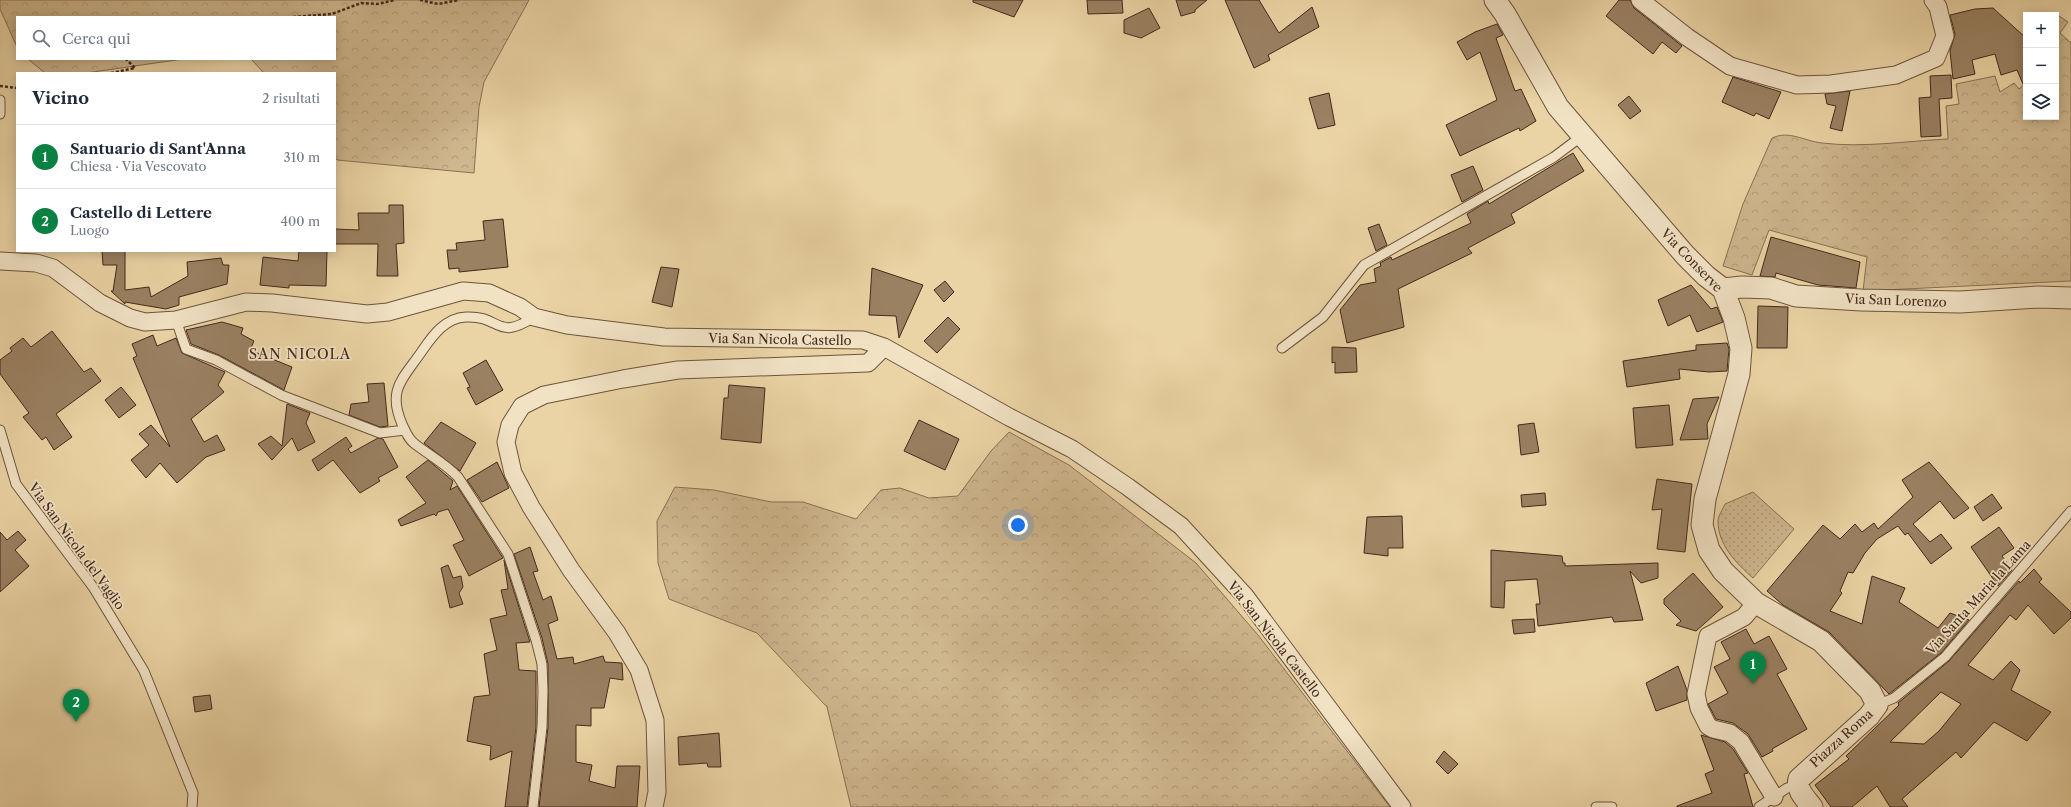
<!DOCTYPE html>
<html lang="it">
<head>
<meta charset="utf-8">
<style>
  body { margin:0; font-family:"Libre Caslon Text",serif; background:#f2f2f3; color:#1f2937 }
  .controls { position:absolute; right:12px; top:12px; display:grid; overflow:hidden; border-radius:0px; box-shadow:0 2px 10px #0003 }
  .controls button { width:36px; height:36px; display:grid; place-items:center; padding:0; border:0; border-bottom:1px solid #e0e1e3; background:#fff; color:#1f2937; font:20px sans-serif }
  .you { position:absolute; left:1018px; top:525px; width:14px; height:14px; margin:-10px; border:3px solid #fff; border-radius:50%; background:#1a73e8; box-shadow:0 0 0 6px #1a73e833 }
  .badge { display:grid; place-items:center; width:26px; height:26px; border-radius:50%; background:#0b8043; color:#fff; font-size:13px; font-weight:700 }
  .pin { position:absolute; translate:-50% -33px; filter:drop-shadow(0 1px 2px #0008) }
  .pin::after { content:''; position:absolute; top:21px; width:14px; height:12px; background:inherit; clip-path:polygon(0 0,100% 0,50% 100%) }
  .list { margin:0; padding:0; list-style:none }
  h2 { display:flex; justify-content:space-between; align-items:center; height:52px; margin:0; padding:0 16px; font-size:17px }
  h2 small { font-size:13px; font-weight:400; color:#747a83 }
  .list li { display:grid; grid-template-columns:26px 1fr auto; gap:12px; align-items:center; box-sizing:border-box; height:64px; padding:0 16px; border-top:1px solid #e0e1e3 }
  .list b { display:block; font-size:15px; white-space:nowrap }
  .list p { margin:0; font-size:13px; white-space:nowrap; color:#747a83 }
  .list em { font-size:13px; font-style:normal; color:#747a83 }
  .icon { flex:none; width:22px; height:22px; fill:none; stroke:currentColor; stroke-width:2; stroke-linecap:round; stroke-linejoin:round }
  .map { position:relative; flex:none; width:2071px; height:807px; overflow:hidden }
  .search { position:absolute; background:#fff; box-shadow:0 2px 10px #0003; left:16px; top:16px; width:320px; height:44px; display:flex; align-items:center; gap:10px; box-sizing:border-box; padding:0 14px; border-radius:0px; color:#747a83; font-size:15px }
  .panel { position:absolute; background:#fff; box-shadow:0 2px 10px #0003; left:16px; top:72px; width:320px; height:180px; border-radius:0px }
  .map>svg:first-child { display:block }
  .forest { fill:url(#forest-crowns); stroke:#887054 }
  .park { fill:url(#park-dots); stroke:#887054 }
  .building { fill:#9a8162; stroke:#43291b; fill-rule:evenodd }
  .lines { fill:none; stroke-linecap:round; stroke-linejoin:round }
  .service-casing { stroke:#6d543d; stroke-width:11 }
  .minor-casing { stroke:#6d543d; stroke-width:19 }
  .tertiary-casing { stroke:#6d543d; stroke-width:23 }
  .path { stroke:#43291b; stroke-width:2.5; stroke-dasharray:3 2; stroke-linecap:butt }
  .service { stroke:#f1e2c4; stroke-width:9 }
  .minor { stroke:#f1e2c4; stroke-width:17 }
  .tertiary { stroke:#f1e2c4; stroke-width:21 }
  .labels { text-anchor:middle; dominant-baseline:central; stroke-width:3.5; stroke-linejoin:round; paint-order:stroke }
  .street-label { font-size:13px; fill:#43291b; stroke:#f1e2c4 }
  .neighbourhood-label { font-size:14px; letter-spacing:1px; fill:#43291b; stroke:#f1e2c4 }
</style>
</head>
<body>
<div class="map">
<svg width="2071" height="807" viewBox="0 0 2071 807">
  <defs>
    <pattern id="forest-crowns" width="20" height="18" patternUnits="userSpaceOnUse"><rect width="20" height="18" fill="#ceb68d"/><path d="M2 6a3 3 0 1 1 6 0M12 15a3 3 0 1 1 6 0" fill="none" stroke="#b29c79"/></pattern>
    <pattern id="park-dots" width="8" height="8" patternUnits="userSpaceOnUse"><rect width="8" height="8" fill="#ceb68d"/><path d="M2 2h.1M6 6h.1" fill="none" stroke="#b29c79" stroke-width="1.8" stroke-linecap="round"/></pattern>
  </defs>
  <rect width="100%" height="100%" fill="#ead3a4"/>
  <filter id="stains"><feTurbulence type="fractalNoise" baseFrequency=".005" numOctaves="4"/><feColorMatrix values="0 0 0 0 .2 0 0 0 0 .09 0 0 0 0 .02 0 0 0 .5 -.17"/></filter>
  <radialGradient id="worn" r=".72"><stop offset=".6" stop-color="#630" stop-opacity="0"/><stop offset="1" stop-color="#630" stop-opacity=".3"/></radialGradient>
  <path class="forest" d="M0,0H529L484,82L479,107L474,173L337,160L335,158V73H264L251,59H335V17H17V47L0,9Z
    M2056,14L2068,22L2060,33L2071,43V281L1863,291L1867,257L1769,230L1752,275L1723,266L1743,204L1772,138C1789,130 1804,141 1822,143C1864,148 1906,141 1948,139L1946,106L1959,104L1956,84L1995,76L2000,92L2014,83L2019,89L2026,83V117H2056V15H2054Z
    M28,59H183L86,73H45Z
    M1009,432L1069,465L1196,563L1258,635L1390,807H851L827,707L757,633L669,599L658,563L657,521L675,487L714,490L771,502H803L856,519L881,490L900,488L929,498L958,496L991,451Z"/>
  <path class="park" d="M1753,492L1794,529L1753,578C1736,563 1718,545 1718,521C1718,516 1723,509 1725,504Z"/>
  <path class="building" d="M973,0H1023L1014,17L973,2Z
    M1087,0H1122L1123,13L1088,14Z
    M1176,0H1207L1195,10V12L1181,16Z
    M1225,0H1259L1279,33L1312,7L1319,27L1268,55L1270,60L1254,68Z
    M1619,0H1630L1634,8L1682,46L1676,53L1662,42L1653,54L1606,16Z
    M1149,8L1160,28L1141,38L1124,33V20Z
    M1993,8L2026,38V91L2017,70L2001,75L1995,54L1972,60L1975,74L1953,79L1950,51L1955,34L1950,15L1975,9Z
    M1497,24L1503,35L1496,38L1515,91L1521,89L1536,121L1520,131L1519,128L1460,156L1446,125L1497,100L1480,52L1467,60L1457,42L1475,32Z
    M1951,75L1952,98L1939,99L1941,136L1921,137L1919,98L1931,97L1930,76Z
    M1733,77L1781,92L1769,119L1756,113L1754,116L1722,102Z
    M1850,91L1842,131L1830,128L1836,106L1827,104L1825,94Z
    M1329,93L1335,125L1318,129L1309,98Z
    M1629,96L1641,111L1630,119L1618,105Z
    M1573,153L1584,171L1511,214L1515,223L1468,248L1472,253L1398,289L1404,327L1347,343L1340,310L1360,285L1376,282L1374,269L1381,266L1380,263L1391,257L1392,260L1471,223L1467,214L1488,201L1489,204Z
    M1473,166L1483,190L1462,202L1451,175Z
    M389,205H403L404,243L396,244L398,276H377L378,244H335V229L359,230L358,213H389Z
    M503,219L508,267L459,272V268L449,269L447,250H457L456,243L485,240L483,221Z
    M1379,224L1387,245L1376,251L1368,228Z
    M1771,237L1860,262L1856,288L1818,285L1776,273L1775,277L1760,276Z
    M102,251H125V290L149,287L151,297L188,276L187,262L221,258L223,265H229L227,284L179,297V305L166,309L125,302V304L111,291H113L117,265H103Z
    M299,251H327L326,286L289,285V288L260,285L263,257L298,261Z
    M661,267L679,269L672,307L652,302Z
    M872,268L923,285L899,338L896,316L869,315Z
    M945,281L954,292L944,302L934,290Z
    M1691,285L1711,309L1717,307L1723,322L1697,332L1690,315L1668,326L1658,300Z
    M1758,306L1788,307L1787,348H1757Z
    M948,317L960,329L937,353L924,341Z
    M222,322L243,328L241,334L254,341L250,350L292,367L284,390L219,355L191,344L186,330Z
    M52,331L84,372L91,368L101,381L56,414L72,437L54,450L46,437L42,440L23,417L29,413L0,374V360L12,351L10,348L23,338L31,347Z
    M153,335L157,346L176,338L182,353L225,372L218,385L224,392L191,419L204,442L217,435L225,450L206,457L177,483L160,463L146,478L131,460L149,445L139,434L151,425L170,447L133,358L137,356L132,344Z
    M1727,343L1729,349L1727,371L1709,372L1679,369L1680,379L1627,387L1623,361L1696,350V345Z
    M1332,347L1356,348L1357,372L1335,373V362L1332,363Z
    M486,360L503,390L476,405L467,388L470,387L463,373Z
    M384,383L388,426L380,427L349,415L351,404L369,402L367,384Z
    M729,385L765,388L761,443L721,439L724,398H728Z
    M121,387L136,405L119,418L105,400Z
    M1719,397L1707,424L1708,439L1680,440L1693,399Z
    M287,404L310,413L306,423L315,442L298,451L292,438L272,460L258,444L271,436L282,446Z
    M1669,405L1673,445L1636,448L1633,408Z
    M919,420L959,439L945,470L904,451Z
    M441,422L476,443L460,471L424,443Z
    M1534,423L1539,452L1521,455L1518,425Z
    M346,437L352,446L348,449L351,453L378,438L383,439L398,467L378,478L380,481L360,493L333,460L318,471L312,460Z
    M428,460L453,481L450,490L457,486L503,558L469,576L453,545L464,540L448,509L438,512L436,516L434,514L401,526L398,520L426,503L406,477Z
    M497,462L509,488L482,502L467,480Z
    M1929,462L1969,508L1954,519L1940,501L1913,524L1930,542L1941,534L1952,548L1931,564L1908,533L1905,535L1898,526L1877,539L1865,553L1853,573L1848,572L1840,591L1842,593L1830,611L1862,624L1872,576L1905,588L1899,602L1938,628L1950,613L1969,620L1941,653L1889,694L1829,632L1783,605L1767,591L1823,525L1840,539L1855,524L1862,532L1874,523L1878,529L1913,497L1902,480Z
    M1657,479L1692,484L1685,552L1657,549L1662,509L1652,510Z
    M1545,493L1546,505L1522,507L1521,495Z
    M1992,494L2002,508L1983,521L1974,507Z
    M1402,516L1403,548H1388V556L1364,553L1367,517Z
    M1999,527L2014,548L2002,556L2012,570L1998,586L1971,547Z
    M18,531L26,540L15,550L29,566L0,592V532L7,540Z
    M530,547L538,571L533,572L543,600L551,596L558,620L548,624L557,659L573,657L574,664L603,656L605,662L622,663L623,680L610,678L604,708H591V726L576,725V762L592,765L589,781L615,788L617,766H640L637,807H539L548,727V664L542,638L514,554Z
    M1491,550L1562,556L1563,563H1565V566L1658,563V578L1641,583L1630,571L1643,620L1614,622L1612,617L1538,626L1536,604H1540L1537,579L1505,581L1504,608L1491,607Z
    M504,560L530,642L516,643L519,670L536,671V727L527,807H505L512,751L490,760L491,746L467,741L474,697L490,695L484,654L497,650L490,619L507,615L501,590L508,589Z
    M448,565L453,578L461,576L463,587L459,593L463,604L450,608L441,568Z
    M2034,569L2042,579L2039,582L2071,612V618L2054,634L2028,605L2016,620L2010,615L1968,665L1993,680L2011,661L2020,670L2011,690L2051,712L2027,741L1994,722L1961,758L1956,752L1902,799L1908,807H1890L1877,786L1852,807H1831L1815,785L1849,759L1846,756L1899,705L1898,703L1949,661L2019,581L2020,583ZM1941,692L1961,704L1939,731L1924,744L1890,742Z
    M1693,573L1723,607L1696,631L1676,625L1681,621L1664,604V599Z
    M1534,619L1535,632L1514,634L1512,620Z
    M1746,629L1754,644L1769,636L1787,669L1777,674L1807,729L1772,749L1773,751L1762,757L1748,734L1733,723L1716,719L1708,704L1728,693L1714,667L1730,659L1721,642Z
    M1678,666L1687,690V700L1656,711L1646,683Z
    M210,695L212,709L195,712L193,697Z
    M719,733L721,767H708L707,763L679,765L678,737Z
    M1701,735L1725,742L1733,749L1748,773L1744,774L1753,807H1677V806L1712,793L1705,774L1714,770Z
    M1444,751L1458,764L1448,774L1436,762Z"/>
  <g class="lines">
    <g class="service-casing">
      <path id="service" d="M0,100V114
        M176,320L186,349L216,360L281,395L380,433L405,430
        M1282,348L1323,317L1364,265L1554,157L1582,136
        M0,430L16,484L93,587L144,671L193,793L192,807
        M1877,705L1894,698L1945,657L2071,511
        M533,807L542,727L543,691L542,664L536,640L508,554L458,477C446,464 429,455 415,444C408,439 406,432 402,424C387,389 403,379 422,351C433,335 445,318 466,317C501,315 496,342 534,317
        M1596,807H1612
        M1759,807L1787,788L1797,785"/>
    </g>
    <g class="minor-casing">
      <path id="minor" d="M1640,0L1687,37L1730,66L1797,85L1831,84L1896,75L1936,58L1945,36L1938,7L1933,0
        M0,261L36,263L53,268L100,303L130,318L145,322L176,320L246,302L272,303L367,314L388,312L463,291L489,293L520,307L534,317L567,325L664,337L863,340L884,347L1009,417L1072,449L1128,487L1181,526L1245,596L1402,807
        M1756,603L1744,617L1708,636L1696,694L1699,708L1708,726L1713,729L1730,733L1741,742L1774,797
        M654,807L657,792L655,720L639,670L617,633L571,570L531,507L513,473L506,442L510,425L522,406L544,395L623,379L678,370L868,363L884,347"/>
    </g>
    <g class="tertiary-casing">
      <path id="tertiary" d="M1495,0L1505,14L1558,107L1685,255L1706,276L1723,289L1734,318L1741,348L1739,374L1705,499L1702,525L1709,550L1723,571L1756,603L1821,641L1870,691L1877,705L1869,716L1799,779C1796,790 1805,798 1812,807
        M1723,289L1742,287L1771,288L1796,296L1861,300L1960,302L2038,297L2071,298"/>
    </g>
    <path class="path" d="M420,0L438,4L459,0
      M293,17L332,14L361,3L377,4L395,0
      M111,73L135,68L126,59
      M0,86L17,88"/>
    <use href="#service" class="service"/>
    <use href="#minor" class="minor"/>
    <use href="#tertiary" class="tertiary"/>
  </g>
  <g class="labels">
    <g class="street-label">
      <text transform="translate(1692 260) rotate(46)">Via Conserve</text>
      <text transform="translate(1896 300) rotate(2)">Via San Lorenzo</text>
      <text transform="translate(780 339) rotate(1)">Via San Nicola Castello</text>
      <text transform="translate(77 546) rotate(54)">Via San Nicola del Vaglio</text>
      <text transform="translate(1978 597) rotate(-48)">Via Santa Maria la Lama</text>
      <text transform="translate(1275 639) rotate(52)">Via San Nicola Castello</text>
      <text transform="translate(1841 738) rotate(-42)">Piazza Roma</text>
    </g>
    <g class="neighbourhood-label">
      <text x="300" y="354">SAN NICOLA</text>
    </g>
  </g>
  <rect width="100%" height="100%" filter="url(#stains)"/>
  <rect width="100%" height="100%" fill="url(#worn)"/>
</svg>
<div class="controls">
<button>+</button>
<button>−</button>
<button><svg class="icon" aria-label="layers" viewBox="0 0 24 24"><path d="M12 4l9 5-9 5-9-5zM3 14l9 5 9-5"/></svg></button>
</div>
<div class="you"></div>
<div class="pin badge" style="left:1753px;top:684px">1</div>
<div class="pin badge" style="left:76px;top:722px">2</div>
<div class="search"><svg class="icon" aria-label="search" viewBox="0 0 24 24"><circle cx="10" cy="10" r="6"/><path d="M15 15l6 6"/></svg>Cerca qui</div>
<section class="panel">
<h2>Vicino<small>2 risultati</small></h2>
<ul class="list">
<li><span class="badge">1</span><div><b>Santuario di Sant'Anna</b><p>Chiesa · Via Vescovato</p></div><em>310 m</em></li>
<li><span class="badge">2</span><div><b>Castello di Lettere</b><p>Luogo</p></div><em>400 m</em></li>
</ul>
</section>
</div>
</body>
</html>
